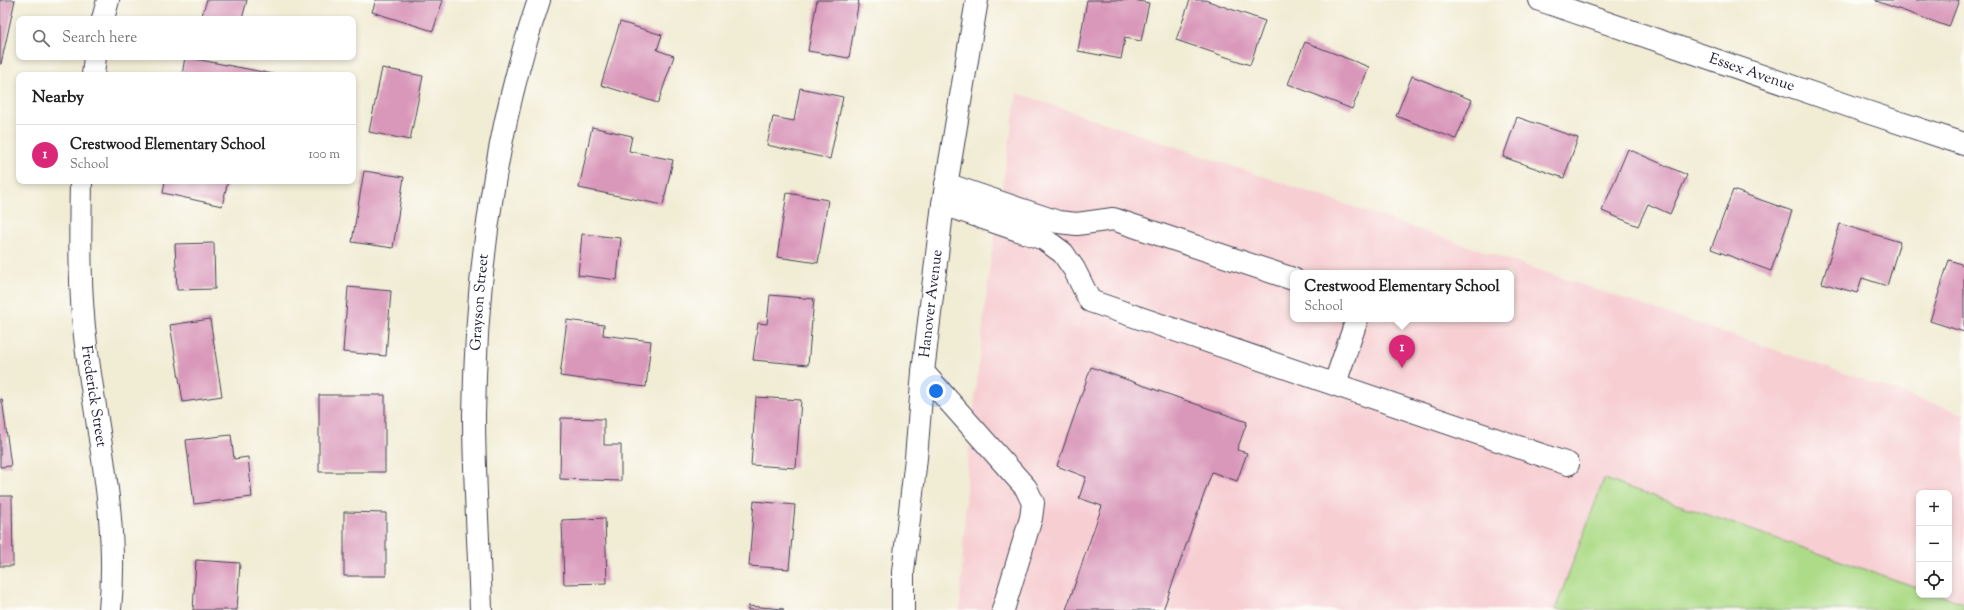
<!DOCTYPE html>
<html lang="en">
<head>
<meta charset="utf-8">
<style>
  body { margin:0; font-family:"Sorts Mill Goudy",serif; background:#f2f2f2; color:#222 }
  .controls { position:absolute; right:12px; bottom:12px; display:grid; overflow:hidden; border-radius:8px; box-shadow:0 2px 6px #0003 }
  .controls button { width:36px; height:36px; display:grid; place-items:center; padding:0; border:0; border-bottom:1px solid #e0e0e0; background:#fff; color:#222; font:20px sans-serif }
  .you { position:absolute; left:936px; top:391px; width:14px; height:14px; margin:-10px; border:3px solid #fff; border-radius:50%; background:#1a73e8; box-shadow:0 0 0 6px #1a73e833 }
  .badge { display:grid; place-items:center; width:26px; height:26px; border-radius:50%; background:#db2777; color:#fff; font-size:13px; font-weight:700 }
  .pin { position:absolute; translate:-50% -33px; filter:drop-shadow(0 1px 2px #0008) }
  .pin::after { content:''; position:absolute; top:21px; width:14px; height:12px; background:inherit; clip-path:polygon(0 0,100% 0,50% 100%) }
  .popup { position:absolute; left:1290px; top:270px; width:224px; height:52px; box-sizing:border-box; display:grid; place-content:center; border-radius:8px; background:#fff; filter:drop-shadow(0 1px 3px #0005); font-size:13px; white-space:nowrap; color:#767676 }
  .popup b { font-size:15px; color:#222 }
  .popup::after { content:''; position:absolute; left:50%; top:100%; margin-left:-8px; border:8px solid transparent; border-top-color:#fff }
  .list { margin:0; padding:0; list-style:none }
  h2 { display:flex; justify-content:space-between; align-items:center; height:52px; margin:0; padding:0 16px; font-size:17px }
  h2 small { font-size:13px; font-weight:400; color:#767676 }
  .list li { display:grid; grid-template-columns:26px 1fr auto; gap:12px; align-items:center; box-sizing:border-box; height:60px; padding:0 16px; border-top:1px solid #e0e0e0 }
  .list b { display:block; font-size:15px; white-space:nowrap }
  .list p { margin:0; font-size:13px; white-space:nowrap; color:#767676 }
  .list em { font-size:13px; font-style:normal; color:#767676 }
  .icon { flex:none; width:22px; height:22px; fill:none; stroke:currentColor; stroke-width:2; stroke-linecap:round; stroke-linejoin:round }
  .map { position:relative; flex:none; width:1964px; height:610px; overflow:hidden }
  .search { position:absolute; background:#fff; box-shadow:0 2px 6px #0003; left:16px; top:16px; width:340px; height:44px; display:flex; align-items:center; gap:10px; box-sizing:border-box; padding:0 14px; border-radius:8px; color:#767676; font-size:15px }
  .panel { position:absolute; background:#fff; box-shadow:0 2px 6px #0003; left:16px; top:72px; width:340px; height:112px; border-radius:8px }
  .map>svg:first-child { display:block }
  .built { fill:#f7cfd3; fill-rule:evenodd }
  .green { fill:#addb88; stroke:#687e62 }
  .building { fill:#d997ba }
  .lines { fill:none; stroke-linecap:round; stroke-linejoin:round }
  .minor-casing { stroke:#414052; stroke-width:24 }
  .minor { stroke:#fff; stroke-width:22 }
  .labels { text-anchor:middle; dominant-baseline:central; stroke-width:3; stroke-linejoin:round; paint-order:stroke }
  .street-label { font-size:15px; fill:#22223b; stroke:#fdfcf7 }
</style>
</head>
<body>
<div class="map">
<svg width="1964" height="610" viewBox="0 0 1964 610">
  <rect width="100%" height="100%" fill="#fdfcf7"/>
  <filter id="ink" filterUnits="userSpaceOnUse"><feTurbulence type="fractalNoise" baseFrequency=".025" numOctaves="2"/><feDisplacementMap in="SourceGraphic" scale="8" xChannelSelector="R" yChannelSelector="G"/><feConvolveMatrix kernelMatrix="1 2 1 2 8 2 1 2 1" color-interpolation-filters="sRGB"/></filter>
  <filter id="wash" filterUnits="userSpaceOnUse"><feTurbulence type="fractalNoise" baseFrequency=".012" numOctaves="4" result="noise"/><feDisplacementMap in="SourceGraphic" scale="16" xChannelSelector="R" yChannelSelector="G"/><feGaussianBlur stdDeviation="0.9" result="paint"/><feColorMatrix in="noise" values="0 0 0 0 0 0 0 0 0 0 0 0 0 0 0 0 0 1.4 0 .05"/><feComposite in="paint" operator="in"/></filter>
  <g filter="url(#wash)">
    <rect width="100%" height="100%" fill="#f1ecd4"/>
    <path class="built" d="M1017,93L1964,414V610H960L968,458L990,264ZM1293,273H1511V319H1293ZM1919,493H1949V595H1919Z"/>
    <path class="green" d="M1604,479L1919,588V595H1940L1964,603V610H1555Z"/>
    <g id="blocks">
      <path class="building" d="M0,0H15L1,64H0Z
        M207,0H247L242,19H216L202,15Z
        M376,0H443L433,31L372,12Z
        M817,0H859L849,58L808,51Z
        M1087,0H1133L1149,3L1141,41L1125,38L1121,59L1078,51Z
        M1190,0H1205L1265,21L1250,65L1176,40Z
        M1876,0H1959L1949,27L1876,1Z
        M620,22L662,35L657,50L674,56L658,103L601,85Z
        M1305,42L1369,67L1352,109L1288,84Z
        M185,57L273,74V75H182Z
        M382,68L423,76L410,140L369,132Z
        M1412,76L1472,100L1456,139L1396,116Z
        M800,88L843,97L830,159L767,145L773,117L794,121Z
        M1517,117L1578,138L1564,178L1503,157Z
        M592,127L632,136L629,151L673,160L663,205L579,188Z
        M1628,149L1687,175L1670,214L1648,204L1638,226L1602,211Z
        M364,171L404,177L393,248L352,242Z
        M165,181H228L222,206L163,193Z
        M1733,190L1792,211L1771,271L1711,249Z
        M787,193L828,200L818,263L777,257Z
        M1840,224L1900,242L1887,286L1862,278L1857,293L1822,283Z
        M582,234L621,238L617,280L578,275Z
        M214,243L215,289L177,290L175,244Z
        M1949,260L1964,265V332L1930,321Z
        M348,287L391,291L386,356L343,352Z
        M770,295L814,299L808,365L753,360L758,323L767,324Z
        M210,319L222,396L183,402L170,325Z
        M567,320L604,325L603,335L651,341L646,387L560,376Z
        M1091,367L1247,422L1237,450L1247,453L1237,481L1212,472L1163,610H1066L1102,506L1079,498L1086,477L1057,466Z
        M319,395H385V472H319Z
        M756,397L801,400L796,468L751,465Z
        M2,399L11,466L0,467V400Z
        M561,418L604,419V445H621V481L560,479Z
        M231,435L234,459L248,457L252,497L194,504L186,440Z
        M0,496H12L13,566H0Z
        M754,501L795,505L789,569L749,566Z
        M344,512L386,513V576H344Z
        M605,518L607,583L564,584L562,520Z
        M196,560L240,563L237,610H193Z
        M748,606L784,609V610H748Z"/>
    </g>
  </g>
  <g filter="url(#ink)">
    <use href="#blocks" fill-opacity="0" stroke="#414052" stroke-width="1"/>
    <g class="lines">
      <g class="minor-casing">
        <g id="minor">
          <path id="s1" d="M1540,0L1858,109L1964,144"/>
          <path d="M103,19L108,0"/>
          <path d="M93,75L95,57"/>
          <path id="s2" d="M81,181C80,236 79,290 86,345C97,433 119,520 110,610"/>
          <path d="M946,184L1058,222L1077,224L1113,219L1293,279"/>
          <path d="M943,204L1044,239L1063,253L1074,269L1090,301L1568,464"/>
          <path d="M923,372L1026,488L1033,503L1031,518L1003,610"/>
          <path d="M1335,383L1357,319"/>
          <path id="s3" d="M481,610C479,545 474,480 474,415C476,274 494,134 539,0"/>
          <path id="s4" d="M903,610V572L916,458L923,372L943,204L977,0"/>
        </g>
      </g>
      <use href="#minor" class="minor"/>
    </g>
  </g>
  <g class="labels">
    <g class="street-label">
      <text stroke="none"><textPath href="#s1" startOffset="224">Essex Avenue</textPath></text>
      <text stroke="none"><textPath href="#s3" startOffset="308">Grayson Street</textPath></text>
      <text stroke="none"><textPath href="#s4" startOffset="308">Hanover Avenue</textPath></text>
      <text stroke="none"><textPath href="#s2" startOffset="216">Frederick Street</textPath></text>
    </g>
  </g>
</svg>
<div class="controls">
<button>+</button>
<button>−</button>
<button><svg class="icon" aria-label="locate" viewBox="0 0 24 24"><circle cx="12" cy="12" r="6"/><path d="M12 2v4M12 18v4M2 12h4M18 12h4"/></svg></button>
</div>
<div class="you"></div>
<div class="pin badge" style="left:1402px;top:368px">1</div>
<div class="popup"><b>Crestwood Elementary School</b>School</div>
<div class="search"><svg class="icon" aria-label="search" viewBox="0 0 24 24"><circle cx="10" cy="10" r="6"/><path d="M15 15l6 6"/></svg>Search here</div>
<section class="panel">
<h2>Nearby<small></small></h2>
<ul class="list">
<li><span class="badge">1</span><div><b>Crestwood Elementary School</b><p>School</p></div><em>100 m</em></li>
</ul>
</section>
</div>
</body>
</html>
